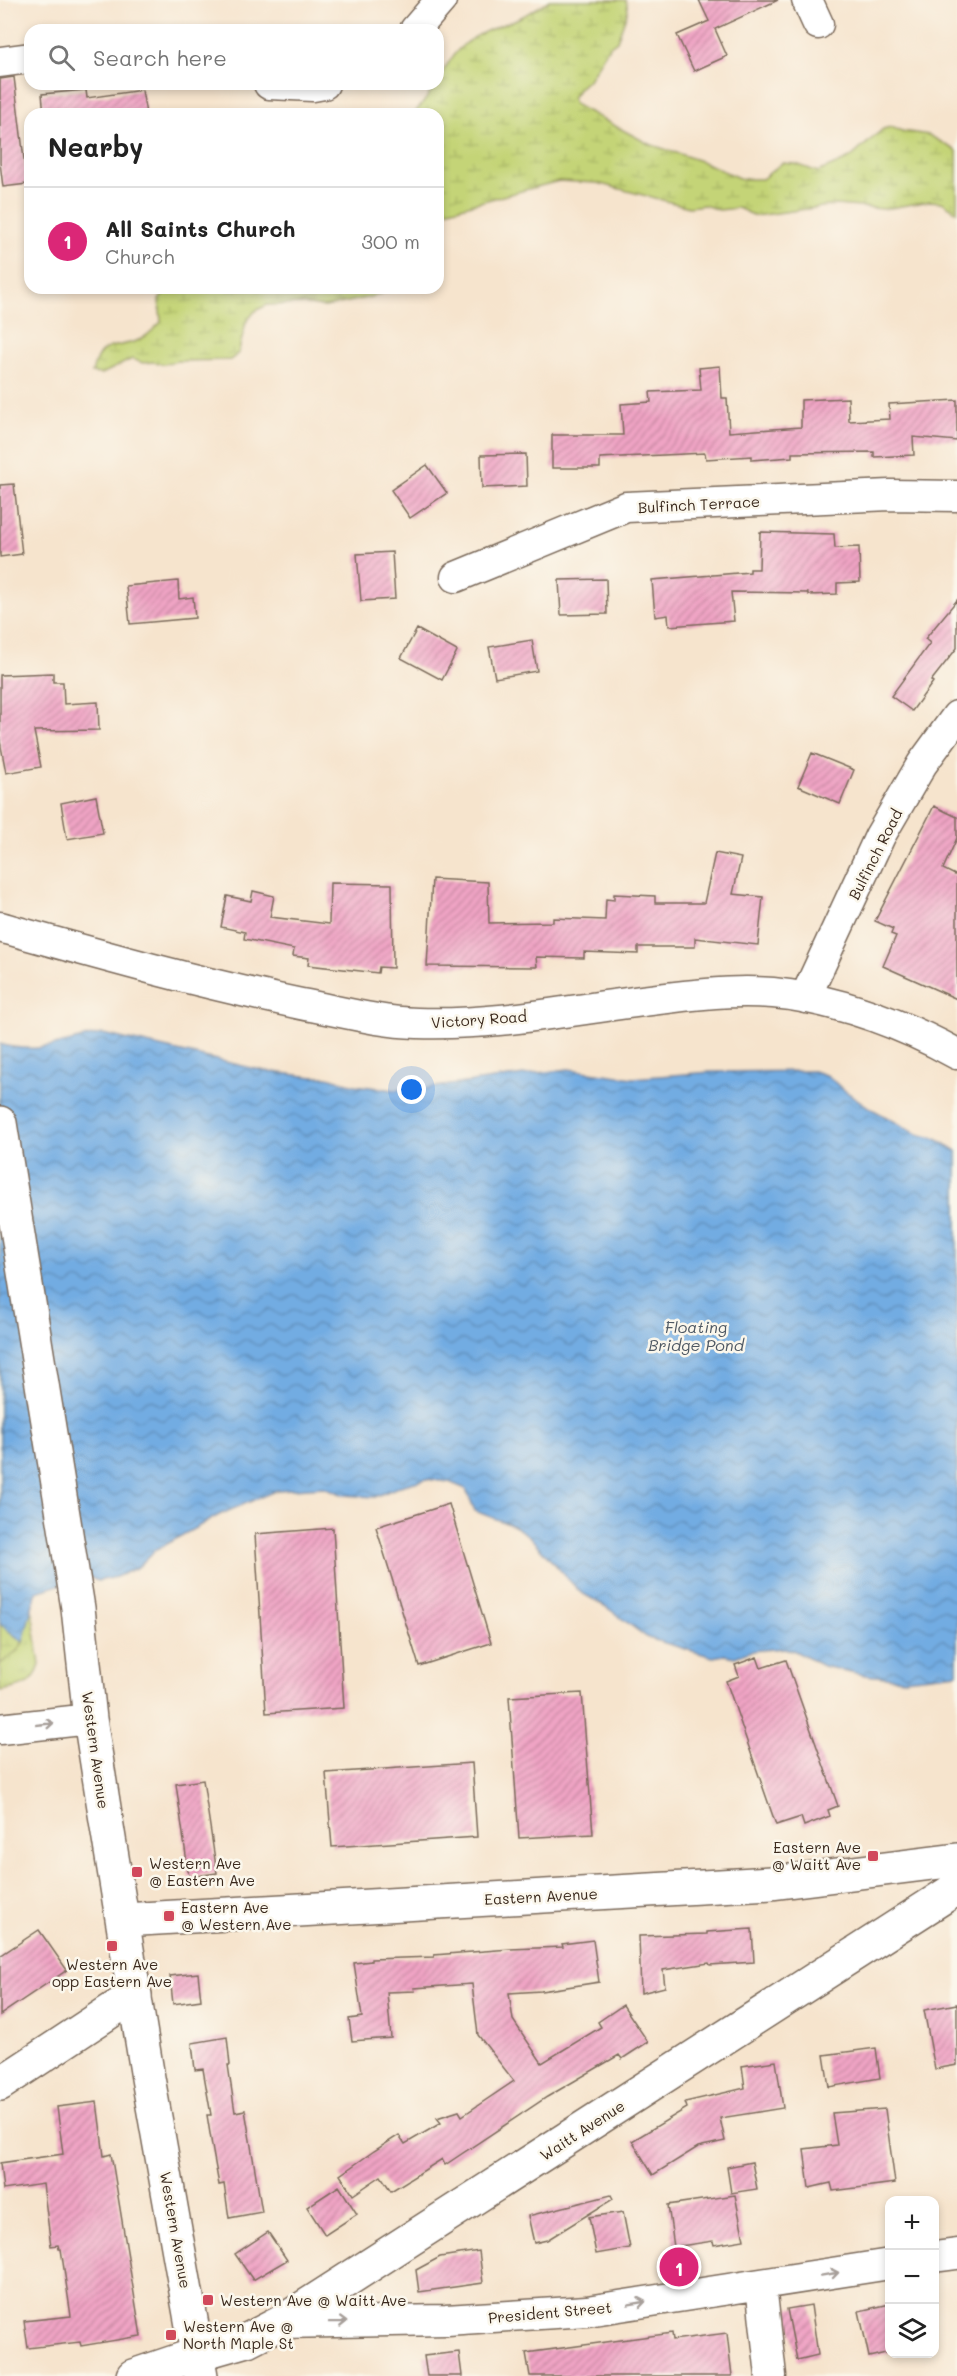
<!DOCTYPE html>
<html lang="en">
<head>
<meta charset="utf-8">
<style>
  body { margin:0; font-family:Mali,sans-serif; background:#f2f2f2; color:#222 }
  .controls { position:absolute; right:18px; bottom:18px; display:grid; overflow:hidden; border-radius:12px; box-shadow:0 3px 9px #0003 }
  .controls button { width:54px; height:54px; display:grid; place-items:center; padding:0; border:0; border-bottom:2px solid #e0e0e0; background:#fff; color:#222; font:30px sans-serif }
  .you { position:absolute; left:412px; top:1090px; width:21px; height:21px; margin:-15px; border:4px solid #fff; border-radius:50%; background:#1a73e8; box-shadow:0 0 0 9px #1a73e833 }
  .badge { display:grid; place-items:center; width:39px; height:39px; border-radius:50%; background:#db2777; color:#fff; font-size:20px; font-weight:700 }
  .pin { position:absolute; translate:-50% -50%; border:3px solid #fff; box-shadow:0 2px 6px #0006 }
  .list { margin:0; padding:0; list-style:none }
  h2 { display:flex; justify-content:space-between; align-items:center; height:78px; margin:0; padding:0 24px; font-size:26px }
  h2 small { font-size:20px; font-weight:400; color:#767676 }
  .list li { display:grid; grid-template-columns:39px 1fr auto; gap:18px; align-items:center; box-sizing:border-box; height:108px; padding:0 24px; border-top:2px solid #e0e0e0 }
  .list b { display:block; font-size:22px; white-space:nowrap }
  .list p { margin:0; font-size:20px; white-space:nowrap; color:#767676 }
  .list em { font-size:20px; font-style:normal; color:#767676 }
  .icon { flex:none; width:33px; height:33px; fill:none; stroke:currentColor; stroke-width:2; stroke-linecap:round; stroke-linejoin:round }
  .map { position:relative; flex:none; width:957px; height:2376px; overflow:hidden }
  .search { position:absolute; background:#fff; box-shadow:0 3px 9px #0003; left:24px; top:24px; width:420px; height:66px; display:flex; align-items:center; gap:15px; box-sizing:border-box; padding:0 21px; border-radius:18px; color:#767676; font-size:22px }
  .panel { position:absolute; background:#fff; box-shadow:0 3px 9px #0003; left:24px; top:108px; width:420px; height:186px; border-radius:18px }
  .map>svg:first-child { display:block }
  .grass { fill:url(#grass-tufts); stroke:#807f4a; stroke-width:1.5 }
  .wetland { fill:url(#wetland-marsh); stroke:#807f4a; stroke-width:1.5 }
  .water { fill:url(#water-waves); stroke:#566b80; stroke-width:1.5 }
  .building { fill:url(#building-hatch) }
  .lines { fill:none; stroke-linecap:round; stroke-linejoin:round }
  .minor-casing { stroke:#7c6b5b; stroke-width:33 }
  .tertiary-casing { stroke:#7c6b5b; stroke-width:36 }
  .secondary-casing { stroke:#7c6b5b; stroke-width:36 }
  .primary-casing { stroke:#7c6b5b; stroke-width:36 }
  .minor { stroke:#fff; stroke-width:30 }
  .tertiary { stroke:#fff; stroke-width:33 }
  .secondary { stroke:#fff; stroke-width:33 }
  .primary { stroke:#fff; stroke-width:33 }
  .oneway { stroke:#a79f9a }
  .poi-dot { fill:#d1495b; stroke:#fbf7ec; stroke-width:2 }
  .labels { text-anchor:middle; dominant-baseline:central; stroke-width:5; stroke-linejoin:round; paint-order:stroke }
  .street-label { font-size:15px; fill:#3b2a1e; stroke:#fbf7ec }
  .poi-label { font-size:15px; fill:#3b2a1e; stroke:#fbf7ec; text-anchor:start }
  .water-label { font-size:16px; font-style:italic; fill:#4e5863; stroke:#fbf7ec }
</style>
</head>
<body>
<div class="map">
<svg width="957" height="2376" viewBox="0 0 957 2376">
  <defs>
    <pattern id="grass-tufts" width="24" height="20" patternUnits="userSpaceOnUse" patternTransform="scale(1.5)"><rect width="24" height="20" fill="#c4d477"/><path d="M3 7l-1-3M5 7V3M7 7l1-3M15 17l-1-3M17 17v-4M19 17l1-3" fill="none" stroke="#a9b666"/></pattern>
    <pattern id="wetland-marsh" width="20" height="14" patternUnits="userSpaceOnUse" patternTransform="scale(1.5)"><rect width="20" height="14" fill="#c4d477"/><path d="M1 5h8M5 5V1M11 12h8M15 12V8" fill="none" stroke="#a9b666"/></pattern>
    <pattern id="water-waves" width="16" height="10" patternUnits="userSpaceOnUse" patternTransform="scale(1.5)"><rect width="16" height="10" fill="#72ace2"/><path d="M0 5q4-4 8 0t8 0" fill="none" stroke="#5f8cb7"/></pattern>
    <pattern id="building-hatch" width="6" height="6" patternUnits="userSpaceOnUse" patternTransform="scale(1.5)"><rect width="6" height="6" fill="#f0a4c5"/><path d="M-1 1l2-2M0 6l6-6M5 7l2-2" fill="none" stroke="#c4869f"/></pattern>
  </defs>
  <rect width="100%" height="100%" fill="#fbf7ec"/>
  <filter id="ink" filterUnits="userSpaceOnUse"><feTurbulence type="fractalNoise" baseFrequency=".0167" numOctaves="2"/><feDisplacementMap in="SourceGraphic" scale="12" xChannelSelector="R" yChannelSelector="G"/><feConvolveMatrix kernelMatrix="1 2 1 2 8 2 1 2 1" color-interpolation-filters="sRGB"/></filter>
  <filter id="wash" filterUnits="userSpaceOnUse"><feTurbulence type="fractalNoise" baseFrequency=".008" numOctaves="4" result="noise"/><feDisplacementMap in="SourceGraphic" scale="24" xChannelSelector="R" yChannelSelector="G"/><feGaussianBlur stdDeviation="1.35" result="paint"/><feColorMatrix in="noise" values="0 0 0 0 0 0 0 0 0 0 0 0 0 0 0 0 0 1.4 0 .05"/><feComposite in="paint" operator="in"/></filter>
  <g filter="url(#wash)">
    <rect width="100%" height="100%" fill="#f6e4cd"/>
    <path class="grass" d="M27,1577L40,1665C34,1686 18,1688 0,1691V1584Z"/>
    <path class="wetland" d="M550,0H626L628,10L617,41L609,47L590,78L579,88L572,98L574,104L649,144L701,161L741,179H762L782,163L796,164L818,172L850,158L883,129L891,127L902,131L929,135L957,151V212L942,202L930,201L884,209L836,205L755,216L738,208L719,210L704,205L689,207L597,183L559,181L438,213V114H415L417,110C435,91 442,67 459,49C475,33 498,27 517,19C528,14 540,6 550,0Z
      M205,288L230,289L397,288L370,297L325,307L302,304L267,305L255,311L246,322L238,354L230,360L177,361L164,364L153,362L143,363L132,359L102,374L92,373C100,338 113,351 139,340C148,336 154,329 161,322L159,300L167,290Z
      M0,1624L23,1642L17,1651L0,1664Z"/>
    <path class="water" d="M103,1034L265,1071L313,1077H328L354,1085L395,1090L421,1089L568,1069L633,1078L711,1072L814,1071L828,1076L841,1088L870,1108L917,1134L937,1139L957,1151V1673L904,1679L865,1675L823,1666L795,1651L784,1648L751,1651L735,1657L724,1655L713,1657L648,1638L605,1606L580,1592L529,1536L514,1526L475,1511L466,1489L449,1482L426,1479L400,1486L375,1497L344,1495L324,1487L277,1490L219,1515L155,1550L138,1567L116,1577L98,1581L87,1576L36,1592L23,1642L0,1624V1044C42,1056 63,1040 103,1034Z"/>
    <g id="blocks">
      <path class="building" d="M699,0H778L715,29L727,56L694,71L677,35L709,21Z
        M14,77L27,184L3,187L0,163V79Z
        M86,90L87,98L142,90L146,114H44L42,94Z
        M720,366L722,398H727L729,432L801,427V400L848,398L849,421L890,419L889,404L957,400V441L913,437L914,455L874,457V452L792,453V457L752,460V456L706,459L705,453L600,458V468H552V435H623L621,404L651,402L650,392L701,390L699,368Z
        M526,454L527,486L482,488L481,455Z
        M427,465L447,493L410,518L391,490Z
        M14,484L22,554L0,557V485Z
        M760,532L834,534L835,548L859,547L860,582L837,583V594L808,595V593L731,592L734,621L669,626L668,615L655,617L652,580L750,572V569H759Z
        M392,552L395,599L361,601L357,554Z
        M606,579L607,614L561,615L559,580Z
        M178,581L179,599L193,597L195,618L130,624L126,586Z
        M957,600V648L931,681L933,682L912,711L891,696L930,643L925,639Z
        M417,629L457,651L442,680L401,658Z
        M532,640L537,671L495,678L489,647Z
        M53,673V682H63L64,704L98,702L99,730L34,731L41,767L6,773L0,741V675Z
        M812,753L854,770L840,804L798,786Z
        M96,796L103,833L67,839L61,803Z
        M934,806L957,817V838L943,869L957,876V999L883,966L896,936L891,934L893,929L875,921Z
        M715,853L741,858L733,894L763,897L758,945L695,938V947H638V954L584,952V958L536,957L537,967L427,966L432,879L488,882L489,923L553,922V918L605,920L606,899L614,900V894L655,896V903H704Z
        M330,883L392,884L393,968L379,967L378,973L308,965L309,958L293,956L294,949L244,939L245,932L221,927L227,896L251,901L253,891L274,896L270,917L329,924Z
        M449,1504L491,1643L419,1666L376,1527Z
        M333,1528L344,1708L266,1713L255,1534Z
        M757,1657L761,1668L786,1660L838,1806L828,1810L830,1816L804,1826L801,1817L776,1825L726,1681L739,1676L735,1665Z
        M582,1693L593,1834L519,1838L509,1697Z
        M472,1763L477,1837L332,1847L326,1773Z
        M203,1780L217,1873L189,1877L176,1784Z
        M752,1929L754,1962L710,1965L709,1963L663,1970L665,1987L641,1993L639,1936L707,1934V1932Z
        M39,1930L67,1970L0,2015V1956Z
        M593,1940L599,1982L541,1991L509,1993L513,2020L542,2063L601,2027L598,2022L623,2005L648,2042L622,2059L619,2055L547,2097L445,2165L442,2159L391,2191L381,2176L353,2195L340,2175L374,2151L399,2135L405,2144L441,2123L437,2118L459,2111L462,2116L514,2081L478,2035L472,1984L414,1988L415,1991L387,1992L391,2038L352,2041L349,2019L362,2017L354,1963L371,1961V1959L434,1957V1955L510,1949L563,1947L562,1944Z
        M198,1973L201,2000L173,2004L170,1976Z
        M957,2004V2065L935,2069L924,2010Z
        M227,2037L230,2065H228L235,2112L245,2110L262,2212L229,2218L224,2184L219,2185L213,2152L207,2115H211L203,2069L195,2070L192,2043Z
        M876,2048L880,2078L829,2087L824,2055Z
        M776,2061L783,2108L720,2118L725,2141L698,2147L653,2175L632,2141L687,2108L685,2102L745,2088L742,2066Z
        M97,2102L104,2156L111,2154L141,2336L81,2346L80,2342L28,2348L24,2321L71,2316L61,2249H59L58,2245L51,2246L43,2184L3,2190L0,2163L63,2154L57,2107Z
        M885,2109L895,2183L833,2191L831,2183L809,2188L804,2149L837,2145L832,2113Z
        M752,2162L757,2189L731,2193L727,2167Z
        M339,2186L357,2214L325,2235L307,2207Z
        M611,2195L613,2199L547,2240L534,2243L528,2216Z
        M735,2195L744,2240L714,2245L713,2241L674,2247L668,2205Z
        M623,2212L630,2248L596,2254L589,2217Z
        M268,2232L287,2260L253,2280L235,2254Z
        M479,2251L483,2283L419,2292L416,2270L440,2257Z
        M890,2304V2352L869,2357L859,2311Z
        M811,2305L818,2355L797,2360L787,2309Z
        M672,2333L673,2340L727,2333L732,2376H530L526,2353Z
        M459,2352L462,2376H427L424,2356Z"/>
    </g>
  </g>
  <g filter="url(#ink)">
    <use href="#blocks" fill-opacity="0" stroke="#7c6b5b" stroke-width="1.5"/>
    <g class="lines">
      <g class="minor-casing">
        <path id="minor" d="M807,0L818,24
          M415,30L441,0
          M0,62L30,58
          M269,84L313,86L324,84
          M456,577L626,507L890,495L957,496
          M0,927C100,955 199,983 301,1004C339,1011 378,1022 417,1023C501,1026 584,1007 667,998C707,993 750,989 790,995C848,1004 906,1026 957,1054
          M805,998L880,836L922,764L957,716
          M0,1729L90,1719
          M934,2257L957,2254
          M761,2285L771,2376
          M280,2323L446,2320L587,2311L890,2264"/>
      </g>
      <g class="tertiary-casing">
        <path id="tertiary" d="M0,2084L135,1995
          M133,2376L198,2354"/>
      </g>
      <g class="secondary-casing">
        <path id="secondary" d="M123,1920L772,1883L957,1860
          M198,2354L247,2340L280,2323L957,1888"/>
      </g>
      <g class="primary-casing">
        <path id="primary" d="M0,1123L78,1608L90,1719L105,1814L148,2078L201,2376"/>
      </g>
      <use href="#minor" class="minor"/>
      <use href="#tertiary" class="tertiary"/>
      <use href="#secondary" class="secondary"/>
      <use href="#primary" class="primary"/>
    </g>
    <defs><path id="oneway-shaft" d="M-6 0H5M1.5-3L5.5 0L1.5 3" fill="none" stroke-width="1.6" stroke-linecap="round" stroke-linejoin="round" transform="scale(1.5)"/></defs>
    <g class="oneway">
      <use href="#oneway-shaft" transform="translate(45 1724) rotate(-6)"/>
      <use href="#oneway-shaft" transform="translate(830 2274) rotate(-10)"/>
      <use href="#oneway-shaft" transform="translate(637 2303) rotate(-10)"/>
      <use href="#oneway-shaft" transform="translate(338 2322) rotate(-1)"/>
    </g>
  </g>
  <g class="poi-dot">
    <rect x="867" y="1850" width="12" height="12" rx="3"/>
    <rect x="131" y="1866" width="12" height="12" rx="3"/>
    <rect x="163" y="1910" width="12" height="12" rx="3"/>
    <rect x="106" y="1940" width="12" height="12" rx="3"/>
    <rect x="202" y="2294" width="12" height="12" rx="3"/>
    <rect x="165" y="2329" width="12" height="12" rx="3"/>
  </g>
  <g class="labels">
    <g class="street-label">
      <text transform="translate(699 504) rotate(-3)">Bulfinch Terrace</text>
      <text transform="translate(875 854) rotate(-63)">Bulfinch Road</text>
      <text transform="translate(479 1019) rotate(-4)">Victory Road</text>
      <text transform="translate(96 1750) rotate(82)">Western Avenue</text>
      <text transform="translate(541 1896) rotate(-3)">Eastern Avenue</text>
      <text transform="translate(582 2130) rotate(-33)">Waitt Avenue</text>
      <text transform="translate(176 2230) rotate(80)">Western Avenue</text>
      <text transform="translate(550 2312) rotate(-5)">President Street</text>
    </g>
    <g class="poi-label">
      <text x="861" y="1847" text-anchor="end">Eastern Ave<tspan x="861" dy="17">@ Waitt Ave</tspan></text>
      <text x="149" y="1863">Western Ave<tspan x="149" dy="17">@ Eastern Ave</tspan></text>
      <text x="181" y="1907">Eastern Ave<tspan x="181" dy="17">@ Western Ave</tspan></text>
      <text x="112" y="1964" text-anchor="middle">Western Ave<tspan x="112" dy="17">opp Eastern Ave</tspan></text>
      <text x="220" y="2300">Western Ave @ Waitt Ave</text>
      <text x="183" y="2326">Western Ave @<tspan x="183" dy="17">North Maple St</tspan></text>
    </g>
    <g class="water-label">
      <text x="696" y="1326">Floating<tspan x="696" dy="18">Bridge Pond</tspan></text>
    </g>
  </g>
</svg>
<div class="controls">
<button>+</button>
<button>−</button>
<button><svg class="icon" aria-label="layers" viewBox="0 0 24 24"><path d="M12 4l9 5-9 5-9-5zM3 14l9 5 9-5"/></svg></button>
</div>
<div class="you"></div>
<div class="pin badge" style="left:679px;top:2267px">1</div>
<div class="search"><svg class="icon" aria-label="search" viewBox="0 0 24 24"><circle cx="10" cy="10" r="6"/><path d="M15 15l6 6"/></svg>Search here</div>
<section class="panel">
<h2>Nearby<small></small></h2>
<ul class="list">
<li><span class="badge">1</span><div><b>All Saints Church</b><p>Church</p></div><em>300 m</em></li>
</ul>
</section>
</div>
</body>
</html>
